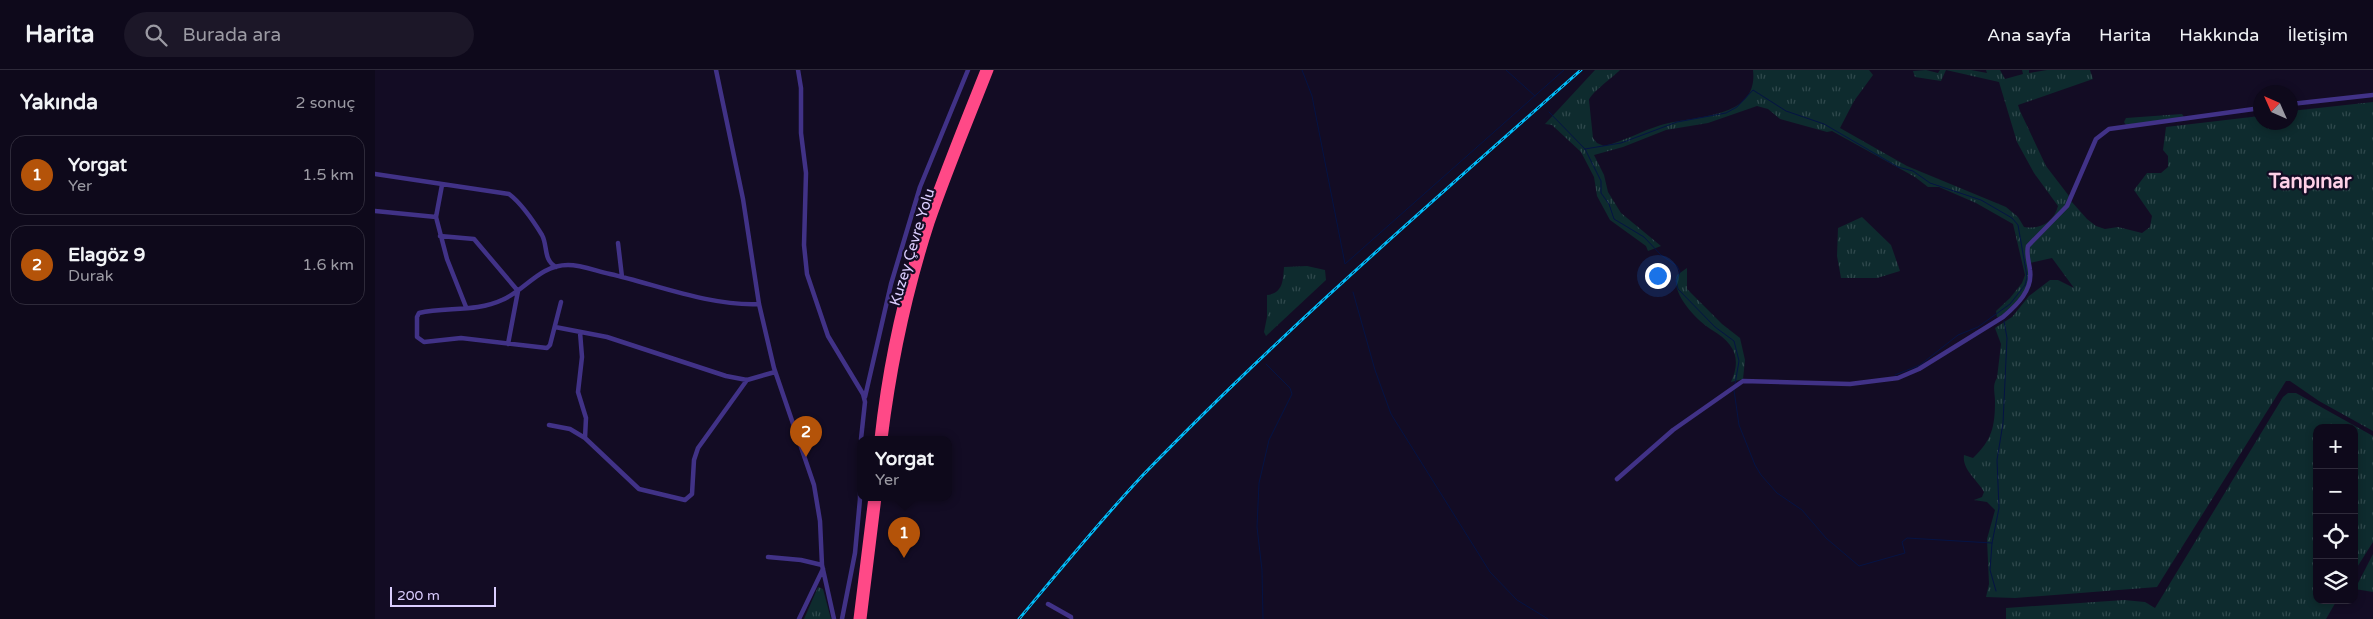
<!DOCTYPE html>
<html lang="tr">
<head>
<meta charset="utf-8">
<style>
  body { margin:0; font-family:"Varela Round",sans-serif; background:#1c1728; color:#f1f3f6 }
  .controls { position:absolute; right:15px; bottom:15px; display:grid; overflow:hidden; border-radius:10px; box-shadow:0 2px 8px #0003 }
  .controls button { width:45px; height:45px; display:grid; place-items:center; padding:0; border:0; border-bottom:1px solid #2e2a3a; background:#0e091b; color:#f1f3f6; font:25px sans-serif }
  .compass { position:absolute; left:1878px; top:15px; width:45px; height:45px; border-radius:50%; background:#0e091b; box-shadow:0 2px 8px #0003; rotate:315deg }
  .scale { position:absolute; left:15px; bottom:12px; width:106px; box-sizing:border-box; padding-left:5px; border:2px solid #dbceff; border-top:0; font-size:14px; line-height:18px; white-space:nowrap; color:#dbceff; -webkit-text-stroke:4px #130c24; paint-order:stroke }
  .you { position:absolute; left:1282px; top:205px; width:18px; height:18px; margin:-12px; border:4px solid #fff; border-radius:50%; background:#1a73e8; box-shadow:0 0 0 8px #1a73e833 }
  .badge { display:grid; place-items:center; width:32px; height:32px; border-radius:50%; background:#b45309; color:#fff; font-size:16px; font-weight:700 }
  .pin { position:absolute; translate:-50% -41px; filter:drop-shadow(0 1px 2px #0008) }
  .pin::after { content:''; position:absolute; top:26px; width:18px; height:15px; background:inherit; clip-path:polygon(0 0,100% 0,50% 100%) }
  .popup { position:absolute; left:482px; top:366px; width:95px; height:65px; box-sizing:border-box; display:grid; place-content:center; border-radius:10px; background:#0e091b; filter:drop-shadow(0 1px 4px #0005); font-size:16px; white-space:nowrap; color:#9b9aa3 }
  .popup b { font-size:19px; color:#f1f3f6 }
  .popup::after { content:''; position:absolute; left:50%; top:100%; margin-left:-10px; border:10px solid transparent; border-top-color:#0e091b }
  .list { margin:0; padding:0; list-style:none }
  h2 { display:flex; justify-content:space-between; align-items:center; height:65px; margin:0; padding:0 20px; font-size:21px }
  h2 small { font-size:16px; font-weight:400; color:#9b9aa3 }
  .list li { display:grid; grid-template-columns:32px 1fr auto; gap:15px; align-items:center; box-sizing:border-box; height:80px; margin:0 10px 10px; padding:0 10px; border:1px solid #2e2a3a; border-radius:15px }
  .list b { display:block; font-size:19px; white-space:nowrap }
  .list p { margin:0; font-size:16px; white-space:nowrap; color:#9b9aa3 }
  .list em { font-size:16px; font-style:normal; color:#9b9aa3 }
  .icon { flex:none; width:28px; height:28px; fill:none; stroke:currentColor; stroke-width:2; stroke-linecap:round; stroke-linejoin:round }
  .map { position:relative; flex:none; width:1998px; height:549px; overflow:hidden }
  header { display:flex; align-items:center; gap:30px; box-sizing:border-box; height:70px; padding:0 25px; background:#0e091b; border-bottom:1px solid #2e2a3a }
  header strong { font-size:24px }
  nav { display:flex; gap:28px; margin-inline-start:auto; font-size:18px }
  .search { width:350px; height:45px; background:#1c1728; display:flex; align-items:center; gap:12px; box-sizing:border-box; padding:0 18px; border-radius:28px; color:#9b9aa3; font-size:19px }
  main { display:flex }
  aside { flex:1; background:#0e091b }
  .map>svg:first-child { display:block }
  .grass { fill:url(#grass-tufts) }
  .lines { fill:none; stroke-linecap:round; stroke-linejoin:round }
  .stream { stroke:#051344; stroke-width:1 }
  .minor { stroke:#413287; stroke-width:4.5 }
  .highway { stroke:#ff4987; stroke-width:7 }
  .rail-casing { stroke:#00bdf9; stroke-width:3 }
  .rail { stroke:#130c24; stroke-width:1; stroke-dasharray:4; stroke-linecap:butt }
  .labels { text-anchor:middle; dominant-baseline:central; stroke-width:4.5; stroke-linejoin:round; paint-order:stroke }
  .street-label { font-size:15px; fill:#dbceff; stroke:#130c24 }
  .district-label { font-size:20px; font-weight:bold; fill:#ffd0e7; stroke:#130c24 }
</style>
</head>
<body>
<header>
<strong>Harita</strong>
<div class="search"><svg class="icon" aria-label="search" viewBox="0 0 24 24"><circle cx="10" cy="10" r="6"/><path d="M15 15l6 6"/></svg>Burada ara</div>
<nav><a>Ana sayfa</a><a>Harita</a><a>Hakkında</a><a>İletişim</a></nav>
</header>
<main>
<aside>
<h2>Yakında<small>2 sonuç</small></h2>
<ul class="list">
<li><span class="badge">1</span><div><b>Yorgat</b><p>Yer</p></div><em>1.5 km</em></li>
<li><span class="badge">2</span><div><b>Elagöz 9</b><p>Durak</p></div><em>1.6 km</em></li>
</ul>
</aside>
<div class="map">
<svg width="1998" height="549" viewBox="0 0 1998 549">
  <defs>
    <pattern id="grass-tufts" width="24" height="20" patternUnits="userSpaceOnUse" patternTransform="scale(1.25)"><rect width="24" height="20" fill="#0e2b2e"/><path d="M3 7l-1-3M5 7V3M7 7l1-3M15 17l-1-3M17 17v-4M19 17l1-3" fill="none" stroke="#30494d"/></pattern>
  </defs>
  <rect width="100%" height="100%" fill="#130c24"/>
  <path class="grass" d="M1220,0H1245C1238,7 1216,23 1214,30L1218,68L1222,73L1229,76C1249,71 1267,61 1286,55C1318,45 1384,50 1378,0H1494L1498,5L1479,31L1465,58L1532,96L1631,137L1643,147L1649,157C1665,160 1679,152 1683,136L1659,103L1642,72L1624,12L1571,0L1566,11L1540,7L1538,1L1551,0L1563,3L1565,0H1596L1612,3L1611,0H1625L1630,9L1648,4L1647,0H1654V3L1672,0H1715L1718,9L1643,35L1645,41L1671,96L1694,126L1696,131L1712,149L1721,156L1730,159L1743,157L1767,163L1775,157L1777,146L1759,120L1772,103H1786L1793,97V86L1788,80L1791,57L1885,46L1886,52H1916V41L1998,32V361L1944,331L1915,311H1911L1782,517L1640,528L1611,527L1614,514L1612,469L1620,440L1612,432L1599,430L1607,427L1609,422C1602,409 1587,400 1589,385L1598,388C1617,370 1620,357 1620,331C1620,323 1617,315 1622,308L1626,274L1620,258L1637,247L1654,226L1675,210H1683L1699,218L1677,188L1655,193C1658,218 1642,232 1625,247H1622L1621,241L1635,228L1647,213L1650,205L1638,154L1601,133L1564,117H1553L1540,107L1457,61L1452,62L1405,49L1393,39L1382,36L1333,53L1291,60L1248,77L1219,85L1229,105L1233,122L1246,143L1286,176L1273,181L1271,176L1235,150L1222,126L1219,107L1206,82L1177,55L1170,54Z
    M1807,44L1809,47L1751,55L1749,52L1751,48Z
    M1487,147L1516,175L1525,201L1502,208H1466L1462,186L1463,158Z
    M932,196L950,200L951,210L891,266L889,262L892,247V225C908,223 908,211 909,197Z
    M1312,198V219L1347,254L1365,268L1370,290L1368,309L1356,312C1367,288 1359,273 1337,260C1322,251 1295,223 1302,205Z
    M1913,323H1921L1998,366V472L1979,502V358H1942V530H1962L1951,549H1631V538L1749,530L1770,532L1780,538L1908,327Z
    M1998,484V522L1980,519Z
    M443,517L448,519L456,549H429Z"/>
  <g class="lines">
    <path class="stream" d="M927,0L937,26L970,194L1189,0
      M1131,0L1160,26
      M1174,42L1210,79L1226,111V123L1234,134L1239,149L1269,167L1286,185L1302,196L1305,202L1301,211L1303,219L1340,257L1359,271L1364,291L1360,314
      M1210,79L1246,73L1302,52L1351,43L1362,37L1378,20L1411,41L1449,54L1523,97L1538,101L1555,113L1606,130L1637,148L1643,155L1652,207L1650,215L1635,234L1603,257L1583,265L1545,295L1520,305
      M978,222L1000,300L1016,344L1115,502L1142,530L1173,549
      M1359,320L1364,355L1380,395L1386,405L1402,423L1427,440L1451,468L1484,496L1530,483L1527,472L1532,468L1617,473
      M1621,521L1615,500L1617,473L1624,438L1622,390L1628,353L1632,268L1629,251
      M888,549L887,500L882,457L884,413L894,370L917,324L915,318L891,294"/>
    <path class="minor" d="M341,0L368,129L384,234L399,298L439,415L445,451L447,495L459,549
      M423,0L426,18V63L431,103L429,175L432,204L453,266L488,324L490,332L486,369
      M1916,34L1998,25
      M0,104L134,124C146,133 159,152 167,165C173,176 168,190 181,197
      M0,141L61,147L72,189L91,237
      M61,147L67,115
      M65,166L99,169L143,221L133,274
      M243,173L247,207
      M186,232L175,275L172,278L86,268L49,272L42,267V247L44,243C71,237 102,242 127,230C151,220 164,195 193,195C207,195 221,201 235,204C283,215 334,236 384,234
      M180,257L232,267L351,306L372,310L400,302
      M205,262L207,287L203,322L211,348L210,368
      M490,327L516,214L545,117L593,0
      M174,355L195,359L210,368L264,419L310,430L317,424L319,390L323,378L372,310
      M1242,409L1298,360L1368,311L1475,314L1523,308L1544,299L1628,247C1642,235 1658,220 1655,200C1654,192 1651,184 1653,176L1692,136L1721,69L1734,59L1886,38
      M393,487L426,490L447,495
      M673,534L696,547V549
      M424,549L448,499
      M467,549L480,483L485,429V375"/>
    <path class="highway" d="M503,369C511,295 527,221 551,150C569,99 589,50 609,0
      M509,369C518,296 533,224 556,153C574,101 595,51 615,0
      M482,549L497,427
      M488,549L503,427"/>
    <g class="rail-casing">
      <path id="rail" d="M644,549C685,500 725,451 768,405C906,262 1057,132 1206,0"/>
    </g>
    <use href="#rail" class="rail"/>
  </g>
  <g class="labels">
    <g class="street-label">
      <text transform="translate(537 177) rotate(-73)">Kuzey Çevre Yolu</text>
    </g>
    <g class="district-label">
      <text x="1935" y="112">Tanpınar</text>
    </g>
  </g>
</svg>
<div class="controls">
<button>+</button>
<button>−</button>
<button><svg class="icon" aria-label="locate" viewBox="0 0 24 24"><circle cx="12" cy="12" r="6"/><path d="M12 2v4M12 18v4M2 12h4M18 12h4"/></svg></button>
<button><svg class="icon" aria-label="layers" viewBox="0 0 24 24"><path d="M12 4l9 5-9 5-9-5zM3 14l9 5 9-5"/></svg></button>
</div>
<svg class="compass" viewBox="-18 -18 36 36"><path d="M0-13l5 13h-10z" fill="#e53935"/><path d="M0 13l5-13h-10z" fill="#9b9aa3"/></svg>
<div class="scale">200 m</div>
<div class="you"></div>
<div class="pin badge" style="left:529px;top:488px">1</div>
<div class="popup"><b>Yorgat</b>Yer</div>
<div class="pin badge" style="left:431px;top:387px">2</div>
</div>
</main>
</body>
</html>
